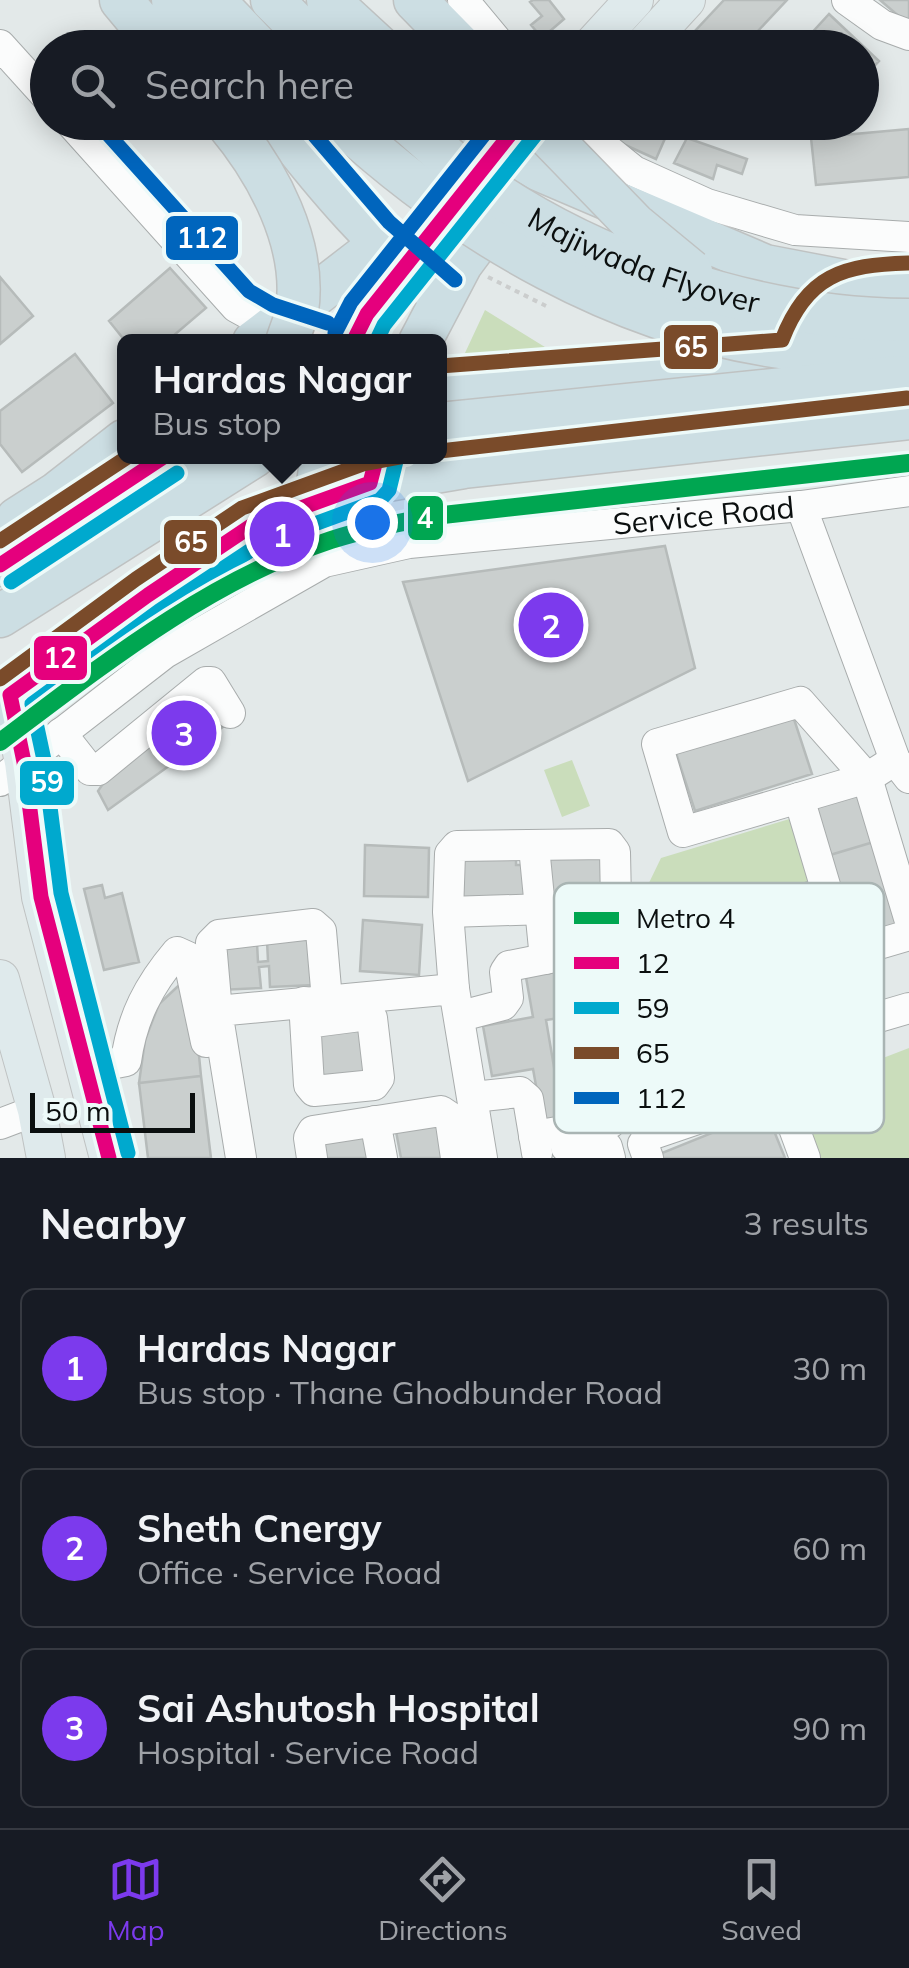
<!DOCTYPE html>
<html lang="en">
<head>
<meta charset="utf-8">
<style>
  body { margin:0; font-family:Mulish,sans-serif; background:#242831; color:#f1f3f6 }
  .scale { position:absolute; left:30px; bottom:25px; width:165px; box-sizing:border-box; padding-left:10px; border:5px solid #0b0f0f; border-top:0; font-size:28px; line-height:35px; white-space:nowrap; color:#0b0f0f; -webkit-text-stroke:8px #edfaf9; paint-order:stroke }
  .you { position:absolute; left:372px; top:522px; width:35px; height:35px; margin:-25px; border:8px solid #fff; border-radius:50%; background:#1a73e8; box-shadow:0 0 0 15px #1a73e833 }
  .badge { display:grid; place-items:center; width:65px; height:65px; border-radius:50%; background:#7c3aed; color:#fff; font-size:32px; font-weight:700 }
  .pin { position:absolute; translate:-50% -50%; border:5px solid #fff; box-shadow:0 2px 10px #0006 }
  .popup { position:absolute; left:117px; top:334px; width:330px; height:130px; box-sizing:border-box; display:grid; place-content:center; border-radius:15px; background:#171b24; filter:drop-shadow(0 2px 8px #0005); font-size:32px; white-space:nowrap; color:#9ea1a6 }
  .popup b { font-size:38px; color:#f1f3f6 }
  .popup::after { content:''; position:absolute; left:50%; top:100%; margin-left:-20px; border:20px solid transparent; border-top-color:#171b24 }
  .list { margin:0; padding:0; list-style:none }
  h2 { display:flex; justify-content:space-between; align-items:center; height:130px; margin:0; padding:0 40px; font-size:42px }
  h2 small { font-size:32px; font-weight:400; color:#9ea1a6 }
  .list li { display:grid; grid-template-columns:65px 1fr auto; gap:30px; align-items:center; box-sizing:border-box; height:160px; margin:0 20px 20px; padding:0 20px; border:2px solid #363941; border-radius:15px }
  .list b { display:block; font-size:38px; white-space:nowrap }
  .list p { margin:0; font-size:32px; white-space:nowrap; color:#9ea1a6 }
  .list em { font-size:32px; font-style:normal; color:#9ea1a6 }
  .icon { flex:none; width:55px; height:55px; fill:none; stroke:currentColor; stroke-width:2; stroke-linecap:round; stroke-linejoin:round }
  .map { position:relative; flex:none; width:909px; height:1158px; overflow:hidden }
  .search { position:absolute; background:#171b24; box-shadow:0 5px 25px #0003; left:30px; right:30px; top:30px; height:110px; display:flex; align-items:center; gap:25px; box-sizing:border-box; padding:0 35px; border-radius:55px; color:#9ea1a6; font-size:38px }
  .sheet { height:670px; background:#171b24 }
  nav { display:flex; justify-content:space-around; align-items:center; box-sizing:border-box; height:140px; border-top:2px solid #363941; background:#171b24; font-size:28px; color:#9ea1a6 }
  nav a { display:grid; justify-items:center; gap:5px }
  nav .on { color:#7c3aed }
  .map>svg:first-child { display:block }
  .green { fill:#caddbb }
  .building { fill:#cacfce; stroke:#b6bbba; stroke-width:2.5 }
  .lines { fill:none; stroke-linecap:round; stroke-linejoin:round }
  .minor-casing { stroke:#a8acac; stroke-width:32 }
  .major-casing { stroke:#bfc2c2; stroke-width:40 }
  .highway-casing { stroke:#bfc2c2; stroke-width:45 }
  .path { stroke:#cbcdcd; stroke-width:4; stroke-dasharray:5 5; stroke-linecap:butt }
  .minor { stroke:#fbfcfc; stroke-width:30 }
  .major { stroke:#dfeaec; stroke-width:38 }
  .highway { stroke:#ccdee3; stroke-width:42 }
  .highway-bridge-casing { stroke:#bfc2c2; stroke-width:45; stroke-linecap:butt }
  .highway-bridge { stroke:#ccdee3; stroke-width:42 }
  .bus-1-casing { stroke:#edfaf9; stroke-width:22 }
  .bus-2-casing { stroke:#edfaf9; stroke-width:22 }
  .bus-3-casing { stroke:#edfaf9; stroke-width:22 }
  .bus-4-casing { stroke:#edfaf9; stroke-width:22 }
  .bus-1 { stroke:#e5007d; stroke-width:15 }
  .bus-2 { stroke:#00a9ce; stroke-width:15 }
  .bus-3 { stroke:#7a4b2a; stroke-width:15 }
  .bus-4 { stroke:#0065bd; stroke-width:15 }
  .metro-1-casing { stroke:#edfaf9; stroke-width:25 }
  .metro-1 { stroke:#00a651; stroke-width:18 }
  .labels { text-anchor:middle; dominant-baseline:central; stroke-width:9; stroke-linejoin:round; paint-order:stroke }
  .street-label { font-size:30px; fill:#0b0f0f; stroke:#edfaf9 }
  .key { fill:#edfaf9; stroke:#a9b4b3; stroke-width:2.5 }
  .key-label { font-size:28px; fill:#0b0f0f }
  .line-badge { stroke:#edfaf9; stroke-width:4 }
  .badge-label { font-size:28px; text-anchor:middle; font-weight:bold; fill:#fff }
</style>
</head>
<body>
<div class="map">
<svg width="909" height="1158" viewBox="0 0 909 1158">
  <rect width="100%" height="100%" fill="#e3e9e9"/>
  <path class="green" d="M485,310L566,360L458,368Z
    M572,760L590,806L562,817L544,770Z
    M796,817L815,888L617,949L661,858Z
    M909,1048V1158H818L792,1093Z"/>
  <path class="building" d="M533,0H549L564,19L542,38L531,25L542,16L530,2Z
    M724,0H787L742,48H679Z
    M880,0H909V25Z
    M829,14L879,61L862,79V48H798Z
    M606,122H661L670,127L656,159L601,134Z
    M909,129V177L816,185L811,138Z
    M687,138L747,159L742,174L717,165L713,179L674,163Z
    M170,268L206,308L166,342H126L109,321Z
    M0,277L33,316L0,344Z
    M75,354L113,403L22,472L0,444V411Z
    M665,546L695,668L468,781L403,582Z
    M208,689L231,721L108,810L98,791L119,760Z
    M793,716L812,774L695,811L676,753Z
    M860,785L877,841L830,855L813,799Z
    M877,841L902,925L831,947L820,911L844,905L830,855Z
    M365,845L429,848L428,897L364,896Z
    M548,853L609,854L608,904L548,903Z
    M462,855H516V865H529L530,907L463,908Z
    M102,885L105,898L122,893L139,962L104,970L84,889Z
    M820,911L831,947L764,967L753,930Z
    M363,920L422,925L419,975L360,971Z
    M753,930L764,967L699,986L688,949Z
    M312,938L314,985L270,987L269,966L259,967L261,988L219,990L216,945L257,943L258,962L268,961L267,941Z
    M688,949L699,986L634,1005L624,968Z
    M575,958L585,1014L546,1020L554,1067L595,1060L605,1113L543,1124L533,1069L492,1076L483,1026L533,1017L524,966Z
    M191,974L201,1076L139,1083L145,1040L159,1004Z
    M368,1022L374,1079L319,1085L313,1028Z
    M201,1076L211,1158H148L139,1083Z
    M766,1111L785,1158H659L657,1155Z
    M440,1119L446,1158H401L395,1126Z
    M367,1131L370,1158H318L315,1137Z"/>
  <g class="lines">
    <g class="minor-casing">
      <g id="minor">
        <path d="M463,0L503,48"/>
        <path d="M847,0L882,25L909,35"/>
        <path d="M0,45L48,98"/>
        <path d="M70,122L236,307L265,323L322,342"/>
        <path d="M573,122L634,171L707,204L795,230L909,237"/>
        <path d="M801,506L895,760L909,778"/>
        <path d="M61,733L90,770H98L206,682H211L230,713"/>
        <path d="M895,760L867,778L799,798L827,892L603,957L621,1020L909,935"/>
        <path id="s1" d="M0,781L165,653L324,562L409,543L801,506L909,491"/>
        <path d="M799,798L683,832L657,744L800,702L867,778L909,918"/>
        <path d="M534,847L545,959"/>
        <path d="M448,912L609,907L616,902L615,852L609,844L457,846L450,854L448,912L454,989"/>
        <path d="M216,1000L211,943L219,935L313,924L321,931L327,1000"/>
        <path d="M304,1002L309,1085L314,1091L374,1085L379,1078L372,1018L368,1015L306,1023"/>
        <path d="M461,1016L503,1005L508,998L505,972L509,966L575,953L583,958L615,1114L610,1123L534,1136"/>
        <path d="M85,1069L126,1061C132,1017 149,985 177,952L188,957L206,1042"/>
        <path d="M630,1090L909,1008"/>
        <path d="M473,1097L520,1092L528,1099L537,1153"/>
        <path d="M375,1121L382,1158"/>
        <path d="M0,1124L37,1110"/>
        <path d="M566,1147L599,1143L607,1147L610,1158"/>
        <path d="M241,1158L217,1011L454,989L482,1158"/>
        <path d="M312,1158L309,1138L313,1131L441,1111L450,1117L456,1158"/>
        <path d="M648,1158L643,1144L650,1135L774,1093L784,1101L805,1158"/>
      </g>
    </g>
    <g class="major-casing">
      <path id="major" d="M590,48L634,0
        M642,48L686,0
        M10,695L24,762L41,897L109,1158
        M0,979L37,1110L46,1158"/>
    </g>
    <g class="highway-casing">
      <path id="highway" d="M121,0L161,48
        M173,0L216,48
        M213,0L259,48
        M272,0L320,48
        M328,0L380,48
        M415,0L462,48
        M277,122C327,187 377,246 442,296
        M469,122L498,146L540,170L765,266L859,284L909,283
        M254,342L381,244
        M353,342L367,314L471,181
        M420,342L461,264L506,203
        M440,386L796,359
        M315,503L322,456
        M17,519L56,494L124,441
        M69,541L189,456
        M0,565L87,508
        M0,616L254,456
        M0,704L148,595L251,526L370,483L464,467L909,418"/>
    </g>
    <path class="path" d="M488,277L546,306"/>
    <use href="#minor" class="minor"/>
    <use href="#major" class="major"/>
    <use href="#highway" class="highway"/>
    <g class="highway-bridge-casing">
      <g id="highway-bridge">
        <path d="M226,122C268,172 307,244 297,311C295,321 290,332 287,342"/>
        <path d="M341,122C463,234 620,326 787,348C827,353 868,355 909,358"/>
        <path id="s2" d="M407,122C427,139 445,157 465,172C587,263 757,319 909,320"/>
        <path d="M535,122L634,224L691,271"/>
        <path d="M440,424L899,377"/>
      </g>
    </g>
    <use href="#highway-bridge" class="highway-bridge"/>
    <g class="bus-1-casing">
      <path id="bus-1" d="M353,342L367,314L520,122
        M0,565L165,456
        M109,1158L41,897L24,762L10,695L148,595L251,526L370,483L377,456"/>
    </g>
    <g class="bus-2-casing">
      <path id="bus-2" d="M376,342L384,325L536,134
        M11,582L177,473
        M128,1153L61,893L44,760L32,704L159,611L260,544L380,500L389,490L396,461"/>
    </g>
    <g class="bus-3-casing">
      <path id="bus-3" d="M440,366L782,340C807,275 843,265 908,263
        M440,451L907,398
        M0,541L129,456
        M0,679L136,579L242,508L363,464L406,456"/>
    </g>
    <g class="bus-4-casing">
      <path id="bus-4" d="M97,122L249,291L273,305L328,323
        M303,122L389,222L455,280
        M335,333L351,302L494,122"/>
    </g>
    <use href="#bus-1" class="bus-1"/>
    <use href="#bus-2" class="bus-2"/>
    <use href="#bus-3" class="bus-3"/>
    <use href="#bus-4" class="bus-4"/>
    <g class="metro-1-casing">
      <path id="metro-1" d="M0,742C101,666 209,580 331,540C368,528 405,521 443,515L909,463"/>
    </g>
    <use href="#metro-1" class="metro-1"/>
  </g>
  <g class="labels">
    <g class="street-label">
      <text stroke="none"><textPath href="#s2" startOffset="278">Majiwada Flyover</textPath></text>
      <text stroke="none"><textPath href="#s1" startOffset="775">Service Road</textPath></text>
    </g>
  </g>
  <rect x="554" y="883" width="330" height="250" rx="15" class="key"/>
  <rect x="574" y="912" width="45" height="12" fill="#00a651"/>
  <rect x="574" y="957" width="45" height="12" fill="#e5007d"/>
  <rect x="574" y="1002" width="45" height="12" fill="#00a9ce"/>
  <rect x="574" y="1047" width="45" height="12" fill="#7a4b2a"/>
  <rect x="574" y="1092" width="45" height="12" fill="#0065bd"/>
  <g class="key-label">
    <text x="636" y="928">Metro 4</text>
    <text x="636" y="973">12</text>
    <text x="636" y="1018">59</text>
    <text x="636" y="1063">65</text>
    <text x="636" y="1108">112</text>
  </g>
  <g class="line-badge">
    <rect x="164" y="214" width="76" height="48" rx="10" fill="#0065bd"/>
    <rect x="662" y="323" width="58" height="48" rx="10" fill="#7a4b2a"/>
    <rect x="406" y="494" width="39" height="48" rx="10" fill="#00a651"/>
    <rect x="162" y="518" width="57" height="48" rx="10" fill="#7a4b2a"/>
    <rect x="32" y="634" width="57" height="48" rx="10" fill="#e5007d"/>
    <rect x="18" y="759" width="58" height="48" rx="10" fill="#00a9ce"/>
  </g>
  <g class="badge-label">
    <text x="202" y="248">112</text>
    <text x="691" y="357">65</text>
    <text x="425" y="528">4</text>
    <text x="191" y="552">65</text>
    <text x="60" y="668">12</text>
    <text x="47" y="792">59</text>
  </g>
</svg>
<div class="scale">50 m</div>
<div class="you"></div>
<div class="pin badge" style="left:282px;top:534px">1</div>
<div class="popup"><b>Hardas Nagar</b>Bus stop</div>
<div class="pin badge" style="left:551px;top:625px">2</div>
<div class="pin badge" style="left:184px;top:733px">3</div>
<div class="search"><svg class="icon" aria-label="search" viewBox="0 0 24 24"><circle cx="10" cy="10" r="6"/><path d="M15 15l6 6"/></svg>Search here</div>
</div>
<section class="sheet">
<h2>Nearby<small>3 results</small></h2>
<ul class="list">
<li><span class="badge">1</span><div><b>Hardas Nagar</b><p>Bus stop · Thane Ghodbunder Road</p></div><em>30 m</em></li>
<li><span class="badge">2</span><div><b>Sheth Cnergy</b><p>Office · Service Road</p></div><em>60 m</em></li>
<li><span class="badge">3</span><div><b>Sai Ashutosh Hospital</b><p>Hospital · Service Road</p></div><em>90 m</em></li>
</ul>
</section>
<nav>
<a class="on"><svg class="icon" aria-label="map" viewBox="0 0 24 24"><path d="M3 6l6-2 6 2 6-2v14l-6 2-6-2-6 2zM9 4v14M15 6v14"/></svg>Map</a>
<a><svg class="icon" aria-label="directions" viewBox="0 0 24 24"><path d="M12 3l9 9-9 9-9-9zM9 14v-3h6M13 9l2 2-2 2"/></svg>Directions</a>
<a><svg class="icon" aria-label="saved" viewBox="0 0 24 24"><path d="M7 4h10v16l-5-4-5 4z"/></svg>Saved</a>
</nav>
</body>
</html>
